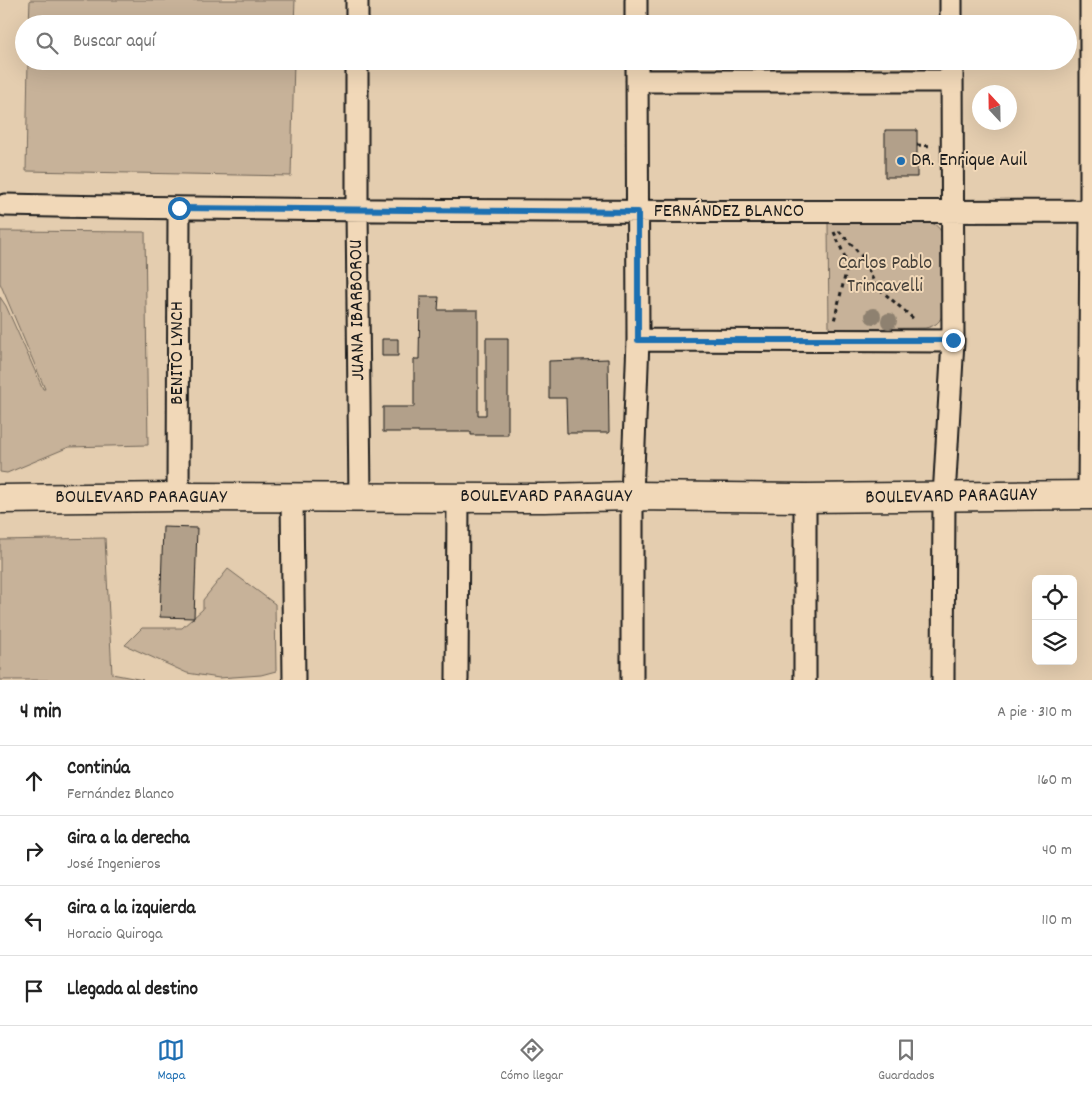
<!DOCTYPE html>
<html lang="es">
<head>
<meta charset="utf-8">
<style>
  body { margin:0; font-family:Dekko,sans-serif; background:#f6f6f6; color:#222 }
  .controls { position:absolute; right:15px; bottom:15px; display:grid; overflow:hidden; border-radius:8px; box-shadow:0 5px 20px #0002 }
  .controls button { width:45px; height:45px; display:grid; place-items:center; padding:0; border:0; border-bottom:1px solid #e0e0e0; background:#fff; color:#222; font:25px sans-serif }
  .compass { position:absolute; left:972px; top:85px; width:45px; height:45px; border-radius:50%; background:#fff; box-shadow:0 5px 20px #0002; rotate:338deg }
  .stop { position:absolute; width:15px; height:15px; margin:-11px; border:4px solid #1f6fb2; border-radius:50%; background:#fff }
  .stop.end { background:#1f6fb2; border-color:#fff; box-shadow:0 1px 5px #0008 }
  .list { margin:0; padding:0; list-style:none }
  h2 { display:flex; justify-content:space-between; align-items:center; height:65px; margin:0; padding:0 20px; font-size:21px }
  h2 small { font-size:16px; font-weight:400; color:#767676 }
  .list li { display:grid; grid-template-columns:32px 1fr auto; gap:15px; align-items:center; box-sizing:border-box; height:70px; padding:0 20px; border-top:1px solid #e0e0e0 }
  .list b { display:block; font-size:19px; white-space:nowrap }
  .list p { margin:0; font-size:16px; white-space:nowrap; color:#767676 }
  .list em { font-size:16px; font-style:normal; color:#767676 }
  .icon { flex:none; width:28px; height:28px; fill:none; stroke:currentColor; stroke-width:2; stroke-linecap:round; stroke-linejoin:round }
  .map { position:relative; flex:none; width:1092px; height:680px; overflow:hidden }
  .search { position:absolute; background:#fff; box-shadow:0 5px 20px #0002; left:15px; right:15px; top:15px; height:55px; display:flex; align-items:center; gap:12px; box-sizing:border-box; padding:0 18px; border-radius:28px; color:#767676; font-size:19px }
  .sheet { height:345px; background:#fff }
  nav { display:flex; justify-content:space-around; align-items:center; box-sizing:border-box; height:70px; border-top:1px solid #e0e0e0; background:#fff; font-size:14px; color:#767676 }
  nav a { display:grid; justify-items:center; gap:2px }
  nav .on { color:#1f6fb2 }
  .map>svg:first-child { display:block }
  .green { fill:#c7b299; stroke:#72675a }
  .building { fill:#b2a08a; stroke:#1c1c1c }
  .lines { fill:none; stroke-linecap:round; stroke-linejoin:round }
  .street-casing { stroke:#1c1c1c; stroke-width:25 }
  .secondary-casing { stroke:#1c1c1c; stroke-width:31 }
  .path { stroke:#1c1c1c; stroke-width:3; stroke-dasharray:4 4; stroke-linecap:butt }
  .street { stroke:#f1d8b8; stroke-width:21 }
  .secondary { stroke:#f1d8b8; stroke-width:28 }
  .tree { fill:#8e816f }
  .route { stroke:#1f6fb2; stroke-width:6 }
  .poi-dot { fill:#1f6fb2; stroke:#f1d8b8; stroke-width:2 }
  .labels { text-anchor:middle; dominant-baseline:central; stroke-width:4; stroke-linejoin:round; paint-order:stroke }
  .poi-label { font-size:20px; fill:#1c1c1c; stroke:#f1d8b8; text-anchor:start }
  .street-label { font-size:20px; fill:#1c1c1c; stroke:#f1d8b8 }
  .park-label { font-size:20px; fill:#47423b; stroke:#f1d8b8 }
</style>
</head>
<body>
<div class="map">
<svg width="1092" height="680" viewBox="0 0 1092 680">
  <rect width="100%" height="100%" fill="#e4cdaf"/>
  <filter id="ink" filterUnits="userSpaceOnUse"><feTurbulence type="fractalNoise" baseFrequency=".02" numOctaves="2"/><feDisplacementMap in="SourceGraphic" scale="10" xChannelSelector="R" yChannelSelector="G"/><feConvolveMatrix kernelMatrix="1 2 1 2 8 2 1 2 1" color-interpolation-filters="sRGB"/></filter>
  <g filter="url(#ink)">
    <path class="green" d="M30,0H295L294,24H29Z
      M28,61H294L291,176L26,171Z
      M926,222C934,223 939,226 942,234L943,311C941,322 936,326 925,328L829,329L828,223Z
      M0,231L145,232L148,445L69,447L7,473L0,472V297L6,306L43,389H45L0,283Z
      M105,538L112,674L143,680H0V540Z
      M228,569L275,604L276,671L261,675L219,678L187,673L125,645L142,628H182L203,609V600Z"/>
    <path class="building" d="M885,130H917V177H885Z
      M420,297H439L438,310H478V415H486V338H508V435H471V432H383V407H414V359H419Z
      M382,339H398V356H382Z
      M608,359L609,433H567L566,398H549V361Z
      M163,527L197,528L194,618L160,617Z"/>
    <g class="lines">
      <g class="street-casing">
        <path id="street" d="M357,0V24
          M636,0V24
          M951,0V24
          M357,61V209L360,498
          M637,81H952
          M5,205C367,212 730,212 1092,211
          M638,340L953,341
          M1089,495L1091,211V0
          M178,497L179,208
          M292,498L294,680
          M457,680L458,498
          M632,680V496L638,340L637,61
          M805,680V498
          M943,680L944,497L953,341L952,61"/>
      </g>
      <g class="secondary-casing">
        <path id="secondary" d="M0,499L178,497L544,498L632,496L805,498L1092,495"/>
      </g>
      <path class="path" d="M917,145L933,146
        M839,231L861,255L876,286L915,320
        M834,232L848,264L834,321"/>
      <use href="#street" class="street"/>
      <use href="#secondary" class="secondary"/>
    </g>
    <g class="tree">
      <circle cx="873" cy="316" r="8"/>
      <circle cx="889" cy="321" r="8"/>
    </g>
  </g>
  <g class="lines" filter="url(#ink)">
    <path class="route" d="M179,208L638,212V340H953"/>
  </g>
  <circle class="poi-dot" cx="901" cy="161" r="5"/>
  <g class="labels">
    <g class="poi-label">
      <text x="911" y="161">DR. Enrique Auil</text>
    </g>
    <g class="street-label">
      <text x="729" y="212">FERNÁNDEZ BLANCO</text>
      <text transform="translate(358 310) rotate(-91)">JUANA IBARBOROU</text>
      <text transform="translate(178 353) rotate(-90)">BENITO LYNCH</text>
      <text x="546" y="497">BOULEVARD PARAGUAY</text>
      <text transform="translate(951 497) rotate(-1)">BOULEVARD PARAGUAY</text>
      <text x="141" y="498">BOULEVARD PARAGUAY</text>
    </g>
    <g class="park-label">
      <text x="885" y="264">Carlos Pablo<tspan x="885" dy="23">Trincavelli</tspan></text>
    </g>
  </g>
</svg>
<div class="controls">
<button><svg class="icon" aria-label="locate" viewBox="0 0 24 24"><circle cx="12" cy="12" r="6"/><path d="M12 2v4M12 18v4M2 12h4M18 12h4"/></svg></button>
<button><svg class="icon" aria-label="layers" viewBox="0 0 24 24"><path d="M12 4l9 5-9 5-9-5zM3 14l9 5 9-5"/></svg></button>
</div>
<svg class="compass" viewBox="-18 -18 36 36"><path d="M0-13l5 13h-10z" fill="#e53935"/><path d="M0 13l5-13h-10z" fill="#767676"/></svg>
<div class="stop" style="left:179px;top:208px"></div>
<div class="stop end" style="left:953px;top:340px"></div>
<div class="search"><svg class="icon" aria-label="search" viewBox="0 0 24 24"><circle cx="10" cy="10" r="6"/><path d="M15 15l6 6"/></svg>Buscar aquí</div>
</div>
<section class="sheet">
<h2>4 min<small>A pie · 310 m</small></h2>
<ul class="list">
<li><svg class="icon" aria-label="ahead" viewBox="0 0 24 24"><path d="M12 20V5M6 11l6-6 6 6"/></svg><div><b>Continúa</b><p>Fernández Blanco</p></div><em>160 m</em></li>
<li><svg class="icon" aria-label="right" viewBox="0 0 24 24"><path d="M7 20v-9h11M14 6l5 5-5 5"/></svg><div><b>Gira a la derecha</b><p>José Ingenieros</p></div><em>40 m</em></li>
<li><svg class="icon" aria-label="left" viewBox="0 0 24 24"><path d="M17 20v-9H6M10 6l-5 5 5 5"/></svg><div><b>Gira a la izquierda</b><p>Horacio Quiroga</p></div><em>110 m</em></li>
<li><svg class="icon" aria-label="arrive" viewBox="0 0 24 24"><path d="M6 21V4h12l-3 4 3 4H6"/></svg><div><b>Llegada al destino</b></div></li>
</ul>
</section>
<nav>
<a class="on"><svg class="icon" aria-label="map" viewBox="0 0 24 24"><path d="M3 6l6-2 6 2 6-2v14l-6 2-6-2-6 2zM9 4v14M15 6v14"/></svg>Mapa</a>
<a><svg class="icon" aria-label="directions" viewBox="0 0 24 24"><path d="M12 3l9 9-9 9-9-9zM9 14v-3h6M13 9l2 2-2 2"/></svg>Cómo llegar</a>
<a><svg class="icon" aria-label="saved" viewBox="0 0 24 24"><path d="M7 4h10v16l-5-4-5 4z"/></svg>Guardados</a>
</nav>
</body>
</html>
